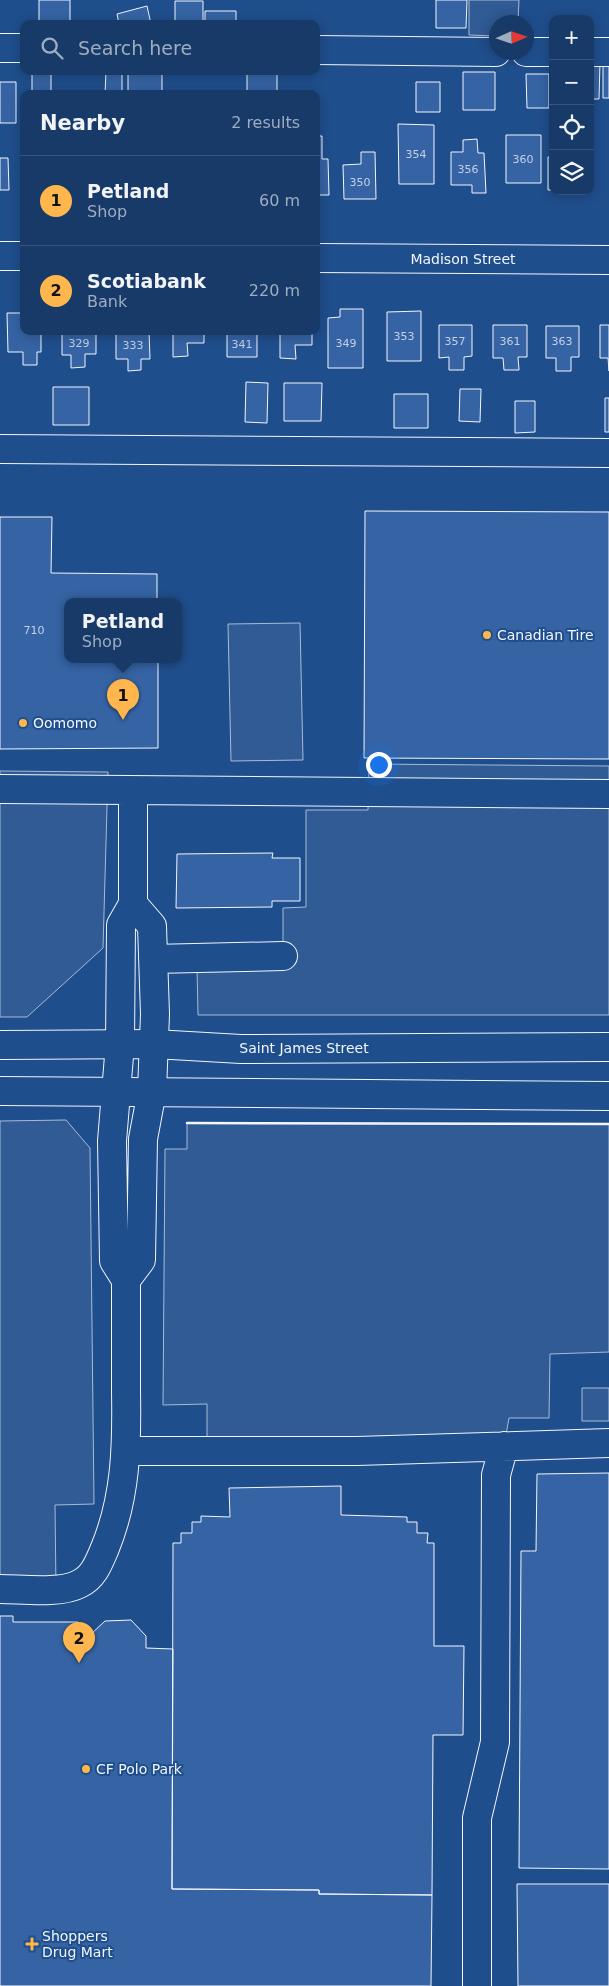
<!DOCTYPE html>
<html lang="en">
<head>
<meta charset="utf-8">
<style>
  body { margin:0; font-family:"DejaVu Sans",sans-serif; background:#244571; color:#f1f3f6 }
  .controls { position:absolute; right:15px; top:15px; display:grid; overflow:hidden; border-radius:10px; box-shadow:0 2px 12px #0003 }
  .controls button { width:45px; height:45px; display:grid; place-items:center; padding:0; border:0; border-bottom:1px solid #36547d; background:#173a69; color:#f1f3f6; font:25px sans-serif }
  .compass { position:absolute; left:489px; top:15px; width:45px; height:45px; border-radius:50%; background:#173a69; box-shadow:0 2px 12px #0003; rotate:87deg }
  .you { position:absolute; left:378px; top:764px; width:18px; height:18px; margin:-12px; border:4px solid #fff; border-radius:50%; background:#1a73e8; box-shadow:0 0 0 8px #1a73e833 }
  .badge { display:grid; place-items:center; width:32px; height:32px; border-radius:50%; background:#ffb74d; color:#111; font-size:16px; font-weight:700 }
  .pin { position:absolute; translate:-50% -41px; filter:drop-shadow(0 1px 2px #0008) }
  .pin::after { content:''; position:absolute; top:26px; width:18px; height:15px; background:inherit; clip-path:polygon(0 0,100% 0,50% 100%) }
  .popup { position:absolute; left:64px; top:598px; width:118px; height:65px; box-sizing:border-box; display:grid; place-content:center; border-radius:10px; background:#173a69; filter:drop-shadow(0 1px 4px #0005); font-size:16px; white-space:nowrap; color:#9eadc0 }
  .popup b { font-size:19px; color:#f1f3f6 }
  .popup::after { content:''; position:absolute; left:50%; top:100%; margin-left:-10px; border:10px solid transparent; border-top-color:#173a69 }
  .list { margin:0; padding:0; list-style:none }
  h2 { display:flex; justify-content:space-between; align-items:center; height:65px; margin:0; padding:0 20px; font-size:21px }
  h2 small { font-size:16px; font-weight:400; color:#9eadc0 }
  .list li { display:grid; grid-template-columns:32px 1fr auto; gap:15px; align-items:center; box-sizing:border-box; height:90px; padding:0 20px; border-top:1px solid #36547d }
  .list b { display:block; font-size:19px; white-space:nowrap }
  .list p { margin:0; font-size:16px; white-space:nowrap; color:#9eadc0 }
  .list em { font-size:16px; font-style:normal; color:#9eadc0 }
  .icon { flex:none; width:28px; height:28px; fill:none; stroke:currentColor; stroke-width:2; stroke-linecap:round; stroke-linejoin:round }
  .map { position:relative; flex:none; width:609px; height:1986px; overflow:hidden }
  .search { position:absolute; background:#173a69; box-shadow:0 2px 12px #0003; left:20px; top:20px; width:300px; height:55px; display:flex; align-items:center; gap:12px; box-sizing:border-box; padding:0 18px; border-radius:10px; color:#9eadc0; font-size:19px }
  .panel { position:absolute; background:#173a69; box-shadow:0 2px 12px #0003; left:20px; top:90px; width:300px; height:245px; border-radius:10px }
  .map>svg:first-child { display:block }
  .built { fill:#305b95; stroke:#a8bbd7 }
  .building { fill:#3563a3; stroke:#f2f6ff }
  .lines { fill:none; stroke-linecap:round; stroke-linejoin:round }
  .minor-casing { stroke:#f2f6ff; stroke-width:30 }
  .major-casing { stroke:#f2f6ff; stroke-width:30 }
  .minor { stroke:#1f4e8c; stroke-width:28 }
  .major { stroke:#1f4e8c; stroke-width:28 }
  .wall { stroke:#f2f6ff; stroke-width:2.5 }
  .poi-dot { fill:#ffb74d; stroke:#1f4e8c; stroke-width:2 }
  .labels { text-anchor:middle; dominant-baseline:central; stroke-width:4; stroke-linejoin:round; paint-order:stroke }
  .number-label { font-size:11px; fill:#c3d1e8 }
  .street-label { font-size:14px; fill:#f2f6ff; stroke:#1f4e8c }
  .poi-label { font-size:14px; fill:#f2f6ff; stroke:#1f4e8c; text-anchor:start }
</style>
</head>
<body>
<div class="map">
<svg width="609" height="1986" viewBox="0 0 609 1986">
  <rect width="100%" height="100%" fill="#1f4e8c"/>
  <path class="built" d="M469,0H519L518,22H496V36L469,35Z
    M300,623L303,760L231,761L228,624Z
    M369,764L609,766V1015H198L197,967H283V908L306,907V810H368Z
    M0,771L108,772L103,948L27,1017H0Z
    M66,1120L90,1148L94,1504L55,1505L56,1589H0V1121Z
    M187,1123L609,1124V1352L550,1354L549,1418H509L504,1446L207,1451V1404L163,1405L165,1149H187Z
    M582,1388H609V1421H582Z"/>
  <path class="building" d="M39,0H70V24H39Z
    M436,0H467L466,28H436Z
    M175,1H203V24H175Z
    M147,6L151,24H119L117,14Z
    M205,11H236V24H205Z
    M590,63H600L599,99H590Z
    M603,64H609V98H603Z
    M32,71H51V94H32Z
    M106,71H122V94H105Z
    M128,71H162V94H128Z
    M247,71H277V94H247Z
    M463,72H495V110H463Z
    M526,74H549V108H527Z
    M0,82H16V123H0Z
    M416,82H440V112H416Z
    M398,124L434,125V184H399Z
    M506,135H541V183H506Z
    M316,136H322V159H328L329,195H316Z
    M477,139L478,153H484L486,193H472V185H451V152H463V140Z
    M361,152H375L376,199H344L343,165L361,164Z
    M548,157H553V190H548Z
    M0,158H8L9,190H0Z
    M340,309H363V368H328V318L340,317Z
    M421,311V361H387V312Z
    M7,313H24V331H41V352H37V365H23V352H8Z
    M439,325H472V356L464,357V370H449V357L439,358Z
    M493,325H527V357H518L519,370H504L503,358H493Z
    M600,325H609V371L608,358H600Z
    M546,326H579V357H571V371H556V358H546Z
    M62,331H96V354H85V367L71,368V355H62Z
    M116,331H149L150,359H141V370L128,371V359H116Z
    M173,331H204V343H187L188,356L173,357Z
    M227,331H257V357H227Z
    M280,331H312V345H295L296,359L280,358Z
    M246,382L268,383L267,423L245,422Z
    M284,383H322L321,421H284Z
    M53,387H89V425H53Z
    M460,389H481L480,422L459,421Z
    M394,394H428V428H394Z
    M605,398H609V432H605Z
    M515,401H535V432L515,433Z
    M365,511L609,512V759L364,758Z
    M0,517H52L51,573L157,574V601H68V659H158V748L0,749Z
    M273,853L272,858H300V901H272V907L176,908L177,854Z
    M609,1473V1869L519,1868L521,1551H536L537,1474Z
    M341,1486V1515L407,1517V1522H417V1533H428L427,1543H434V1646H464L463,1735H433L432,1895L319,1894V1890L172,1889L173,1543H181V1533H192V1522H201V1516L230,1517L229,1488Z
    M0,1616H13V1622H78V1648H90V1635L105,1621L131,1620L146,1636V1648L173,1649L172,1889L319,1890V1894L432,1895L431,1986H0Z
    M517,1884H609V1986H518Z"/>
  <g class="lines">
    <g class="minor-casing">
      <path id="minor" d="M0,48H24
        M316,50L496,52
        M526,52H553
        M590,52H609
        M0,256H24
        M316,258L609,260
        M0,449L609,453
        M0,789L609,794
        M153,959L283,956
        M126,1280L141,1260L143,1139L152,1091L155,1014L152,926L133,904
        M127,1451H357L609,1443
        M0,1589C21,1589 61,1594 79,1584C94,1577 99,1562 105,1548C126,1497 127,1446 126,1391C126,1354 126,1317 126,1280L114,1261L112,1141L120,1044L121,925L133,904V791
        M477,1986V1818L495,1742L496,1475L504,1446"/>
    </g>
    <g class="major-casing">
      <path id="major" d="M0,1045L154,1044L241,1049L609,1047
        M0,1091L609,1096"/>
    </g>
    <use href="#minor" class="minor"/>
    <use href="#major" class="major"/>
    <path class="wall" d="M187,1123L609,1124"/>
  </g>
  <g class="poi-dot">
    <circle cx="487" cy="635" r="5"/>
    <circle cx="23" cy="723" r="5"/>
    <circle cx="86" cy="1769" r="5"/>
    <path d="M29.5 1936.5h5v5h5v5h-5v5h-5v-5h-5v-5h5z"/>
  </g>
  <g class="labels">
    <g class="number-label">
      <text x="416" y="154">354</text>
      <text x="523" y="159">360</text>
      <text x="468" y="169">356</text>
      <text x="360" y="182">350</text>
      <text x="404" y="336">353</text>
      <text x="455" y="341">357</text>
      <text x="510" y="341">361</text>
      <text x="562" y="341">363</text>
      <text x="79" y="343">329</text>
      <text x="346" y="343">349</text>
      <text x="242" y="344">341</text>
      <text x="133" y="345">333</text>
      <text x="34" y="630">710</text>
    </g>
    <g class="street-label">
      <text x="463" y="259">Madison Street</text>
      <text x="304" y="1048">Saint James Street</text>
    </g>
    <g class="poi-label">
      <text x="497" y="635">Canadian Tire</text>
      <text x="33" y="723">Oomomo</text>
      <text x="96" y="1769">CF Polo Park</text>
      <text x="42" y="1936">Shoppers<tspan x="42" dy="16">Drug Mart</tspan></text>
    </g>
  </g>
</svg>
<div class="controls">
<button>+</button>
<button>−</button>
<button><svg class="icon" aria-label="locate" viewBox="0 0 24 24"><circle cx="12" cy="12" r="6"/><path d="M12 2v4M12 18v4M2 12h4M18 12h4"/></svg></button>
<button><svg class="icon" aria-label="layers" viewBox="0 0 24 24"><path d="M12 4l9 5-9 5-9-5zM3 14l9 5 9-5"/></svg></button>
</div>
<svg class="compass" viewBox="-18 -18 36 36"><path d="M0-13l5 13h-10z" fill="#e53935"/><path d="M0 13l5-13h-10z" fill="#9eadc0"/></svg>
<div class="you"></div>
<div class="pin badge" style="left:123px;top:720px">1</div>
<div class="popup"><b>Petland</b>Shop</div>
<div class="pin badge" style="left:79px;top:1663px">2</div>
<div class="search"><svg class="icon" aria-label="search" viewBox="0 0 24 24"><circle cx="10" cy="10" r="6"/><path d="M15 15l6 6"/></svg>Search here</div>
<section class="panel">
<h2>Nearby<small>2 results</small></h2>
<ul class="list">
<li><span class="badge">1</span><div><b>Petland</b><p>Shop</p></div><em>60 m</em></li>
<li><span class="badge">2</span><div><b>Scotiabank</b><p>Bank</p></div><em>220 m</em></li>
</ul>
</section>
</div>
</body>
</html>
